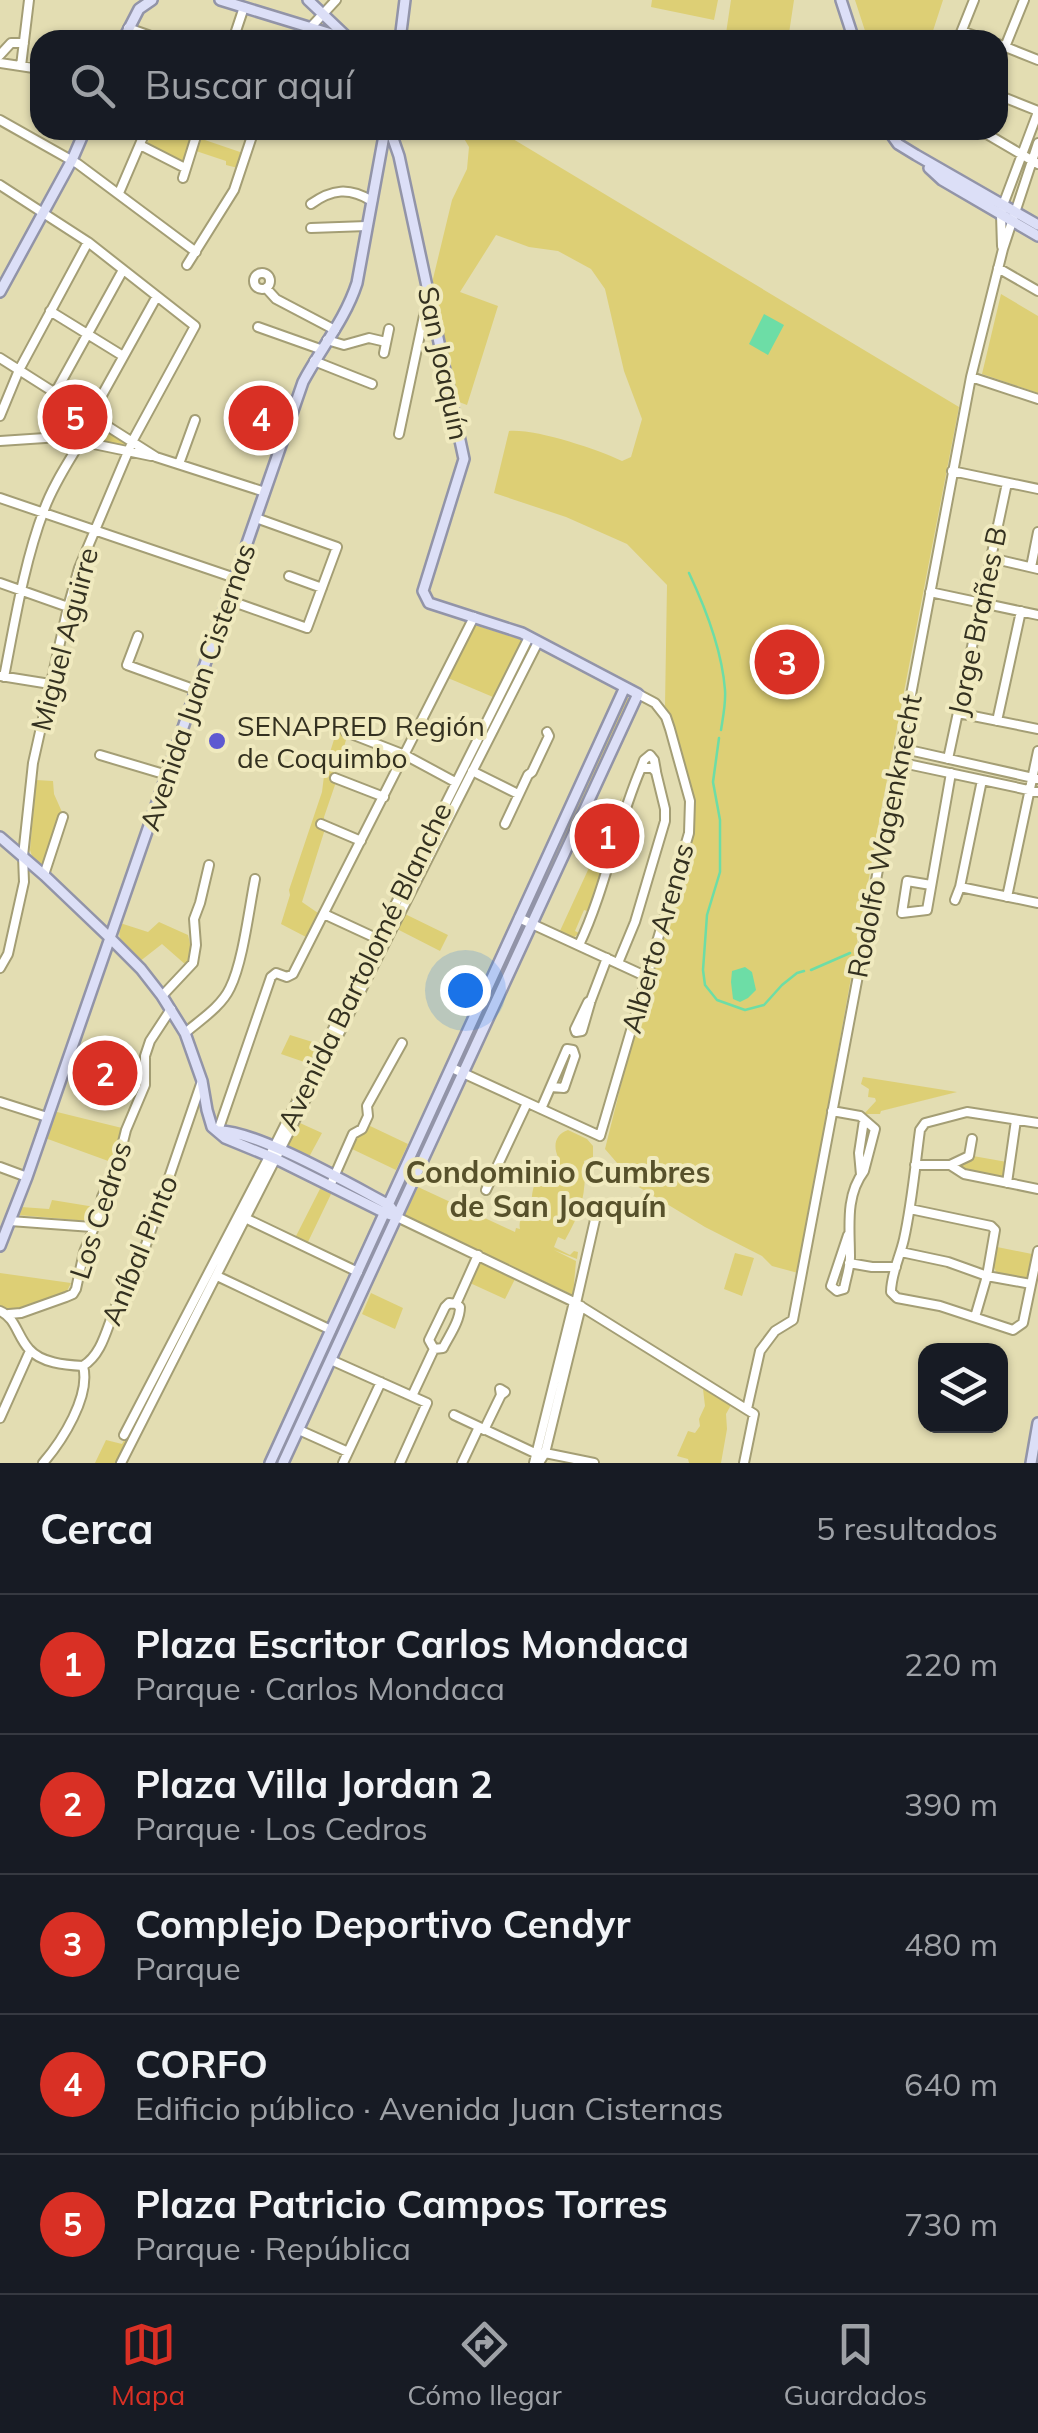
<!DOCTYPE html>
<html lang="es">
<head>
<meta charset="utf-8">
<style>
  body { margin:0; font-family:Mulish,sans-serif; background:#242831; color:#f1f3f6 }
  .controls { position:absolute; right:30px; bottom:30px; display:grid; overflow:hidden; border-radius:20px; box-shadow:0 2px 8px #0004 }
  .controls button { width:90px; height:90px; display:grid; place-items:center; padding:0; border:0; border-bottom:2px solid #363941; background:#171b24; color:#f1f3f6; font:50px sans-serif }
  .you { position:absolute; left:465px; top:990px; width:35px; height:35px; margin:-25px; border:8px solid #fff; border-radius:50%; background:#1a73e8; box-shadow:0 0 0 15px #1a73e833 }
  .badge { display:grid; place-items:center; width:65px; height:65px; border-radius:50%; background:#d93025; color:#fff; font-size:32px; font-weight:700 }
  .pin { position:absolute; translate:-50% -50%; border:5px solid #fff; box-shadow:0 2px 10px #0006 }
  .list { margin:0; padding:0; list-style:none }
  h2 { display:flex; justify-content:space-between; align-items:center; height:130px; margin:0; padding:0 40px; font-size:42px }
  h2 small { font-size:32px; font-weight:400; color:#9ea1a6 }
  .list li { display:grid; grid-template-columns:65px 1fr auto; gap:30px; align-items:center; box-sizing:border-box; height:140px; padding:0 40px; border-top:2px solid #363941 }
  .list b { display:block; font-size:38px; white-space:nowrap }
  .list p { margin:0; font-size:32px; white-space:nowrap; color:#9ea1a6 }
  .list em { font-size:32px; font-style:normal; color:#9ea1a6 }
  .icon { flex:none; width:55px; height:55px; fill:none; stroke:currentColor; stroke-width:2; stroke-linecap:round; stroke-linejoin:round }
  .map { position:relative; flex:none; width:1038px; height:1463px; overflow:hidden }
  .search { position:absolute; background:#171b24; box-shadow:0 2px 8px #0004; left:30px; right:30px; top:30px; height:110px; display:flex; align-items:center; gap:25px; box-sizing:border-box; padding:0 35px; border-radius:30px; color:#9ea1a6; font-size:38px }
  .sheet { height:830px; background:#171b24 }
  nav { display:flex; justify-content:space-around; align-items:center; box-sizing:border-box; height:140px; border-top:2px solid #363941; background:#171b24; font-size:28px; color:#9ea1a6 }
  nav a { display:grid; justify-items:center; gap:5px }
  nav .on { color:#d93025 }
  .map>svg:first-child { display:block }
  .green { fill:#ddcf75 }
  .water { fill:#6ddda6 }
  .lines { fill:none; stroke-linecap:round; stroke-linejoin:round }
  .stream { stroke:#6ddda6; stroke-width:2.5 }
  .minor-casing { stroke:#a49e75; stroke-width:12 }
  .major-casing { stroke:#9294a8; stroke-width:14 }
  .minor { stroke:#fff; stroke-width:8 }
  .major { stroke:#dcdff7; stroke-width:9 }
  .poi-dot { fill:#5e59d1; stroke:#f0eabf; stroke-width:4 }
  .labels { text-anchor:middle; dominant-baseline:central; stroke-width:8; stroke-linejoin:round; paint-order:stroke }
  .street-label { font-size:28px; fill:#343120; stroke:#f0eabf }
  .poi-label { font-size:28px; fill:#343120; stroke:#f0eabf; text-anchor:start }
  .neighbourhood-label { font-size:30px; font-weight:bold; fill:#57512b; stroke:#f0eabf }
</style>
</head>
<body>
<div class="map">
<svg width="1038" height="1463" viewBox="0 0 1038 1463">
  <rect width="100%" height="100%" fill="#e3ddb2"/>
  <path class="green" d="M652,0H718L714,20L651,7Z
    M731,0H794L788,40H725Z
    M855,0H943L930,40H868Z
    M153,130H194L183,161L177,162L147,144Z
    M462,130H498L959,407L880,816L798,1273L772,1266L762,1256L705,1227L637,1186L605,1149L633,1037L693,833V795L669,713L665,706L667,585L627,544L566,517L494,493L509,431C537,429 596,449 622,461L631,457L642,419L624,371L605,289L591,269L558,251L529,247L496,235L460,292L498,306L467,405L459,402L432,283L452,200L467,169L469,147L462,135Z
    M199,138L243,153L238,168L226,165V161L196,151Z
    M1001,294L1038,316V393L982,374Z
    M67,404L123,439L125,445L56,433Z
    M475,625L522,640L493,697L448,678Z
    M628,698L630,702L530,919L525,917L625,699Z
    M338,727L349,730L334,780L336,782L324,817L325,829L302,902L318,913L306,937L281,924L290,895L289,890L322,792L325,768Z
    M36,780L53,781L54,794L62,812L52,835L44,868L33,859L30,850Z
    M622,796L590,912L584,910L575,931L579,933L572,939L559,933Z
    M405,914L448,935L440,951L397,929Z
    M159,922L188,935C191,947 192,954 186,965L162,944L139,962C126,949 116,942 120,923L148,932Z
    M520,925L525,927L462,1068L456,1066Z
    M290,1035L319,1044L310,1064L281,1054Z
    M75,1047L144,1067V1082L135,1090L132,1099L64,1079Z
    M863,1077L957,1092L881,1111L880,1114H864L876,1101L875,1098L868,1097L869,1089L861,1084Z
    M53,1111L122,1128L111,1162L45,1138Z
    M300,1123L322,1133L309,1157L288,1146Z
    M368,1125L408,1144L396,1170L352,1149L358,1135L365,1132Z
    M568,1130L587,1139L593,1146V1157L584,1161C587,1194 581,1212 565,1240L558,1237L554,1247L570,1255L574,1251L578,1252L577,1259L554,1250L576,1261L573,1295L404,1216L418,1187L515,1232L516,1228L520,1229C518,1220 523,1214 533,1209C528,1191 540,1164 558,1157C553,1146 555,1134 568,1130Z
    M973,1156L1007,1162L1004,1181L964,1172L954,1165Z
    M268,1161L271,1163L117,1463H95L106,1440L122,1444Z
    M322,1185L333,1190L307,1244L295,1238Z
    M52,1200L95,1207L88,1221L18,1215L21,1207L49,1209Z
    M997,1247L1032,1254L1027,1279L997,1273L993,1266Z
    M735,1253L754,1258L742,1296L724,1289Z
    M481,1261L516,1277L505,1299L470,1283Z
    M0,1273L71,1283L66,1293L13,1312L0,1306Z
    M371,1293L403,1308L395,1329L362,1314Z
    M703,1389L731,1405L726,1414L727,1429L721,1463H689L688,1459L677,1456L688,1431L695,1433L700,1426L699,1419L705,1406Z"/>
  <path class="water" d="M764,314L784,325L768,355L749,344Z
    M745,967L752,972L756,990L748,998L740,1002L733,999L731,982L732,971Z"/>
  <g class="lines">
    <path class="stream" d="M689,573C706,609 722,650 725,690C726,703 723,717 721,730
      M719,738L713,782L720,820V872L707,915L703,970L705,985L717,1000L745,1010L764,1005L782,985L797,973L804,971
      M811,970L850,953"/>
    <g class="minor-casing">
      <path id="minor" d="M128,28L162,40
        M310,28L336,0
        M962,31L986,40
        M233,40L244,7
        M958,40L974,0
        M998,44L1038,60
        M1005,47L1024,0
        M0,55L11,43H24
        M0,63L40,69
        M21,66L29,0
        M998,95L1038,111
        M0,120L78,164L196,252
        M980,130L1038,164
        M941,131V130
        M140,145L185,168
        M183,178L198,130
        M0,185L88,242L195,326L133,440L79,568L68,607L33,763L23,856L24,882L8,954L0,968
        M119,193L146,130
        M311,204C332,189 349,187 372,201
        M311,228L367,226
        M1002,246L1001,215L1003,205L1038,112
        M187,265L234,190L254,130
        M998,268L1038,291
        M254 281a8 8 0 1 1 16 0a8 8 0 1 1-16 0Z
        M266,288L276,299L335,330
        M50,311L123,356
        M258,327L320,349
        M327,340L344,345L369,338L386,342
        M384,353L389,329
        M0,358L156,457L265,492
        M314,361L372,384
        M971,377L1038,399
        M55,393L123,270
        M91,415L157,296
        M0,416L19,370L88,242
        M399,434L425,311L431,303
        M0,441L60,437L151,456
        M179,464L195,420
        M952,471L1038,489
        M0,498L235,578
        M991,558L1038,569
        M1031,567L1038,532
        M289,576L322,588
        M0,583L68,607
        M930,592L1038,615
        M228,600L307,628L337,547L256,518
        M138,636L127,665L196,690
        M0,676L50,684
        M4,677C15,621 24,563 44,510C53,485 68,463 81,441
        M958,713L1038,729
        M997,721L1021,611
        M346,732L405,755L455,782
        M900,748L1038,779
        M100,755L167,775
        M948,759L1007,483
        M898,762L1038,792
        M641,768L644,760L650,755L654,760L656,771
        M472,771L518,794
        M335,778L384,797
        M321,824L361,841
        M505,824L528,775L532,772L549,736L547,732
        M44,875L63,817
        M931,885L907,881L902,913L927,910L951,773
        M960,887L1038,903
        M1007,897L1038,751
        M955,900L960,887L982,780
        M324,914L378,939
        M519,918L645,976
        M579,945C606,888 616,826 641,768H652L656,772L665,809V821L635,922L618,963
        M162,996L193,963L196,945L194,919L200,903L209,865
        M591,1000L588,1002L575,1029L576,1032L582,1031L591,1000L607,958
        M185,1033C200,1020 221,1007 230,988C243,962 249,909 255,879
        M452,1068L600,1136L689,833L690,801L670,729L666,717L655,703L638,694
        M0,1102L47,1117
        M541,1109L567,1049L573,1050L575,1056L564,1088L551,1087
        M832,1111L860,1116L875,1129L864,1171C845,1196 850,1227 850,1257C850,1267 846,1278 844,1289L837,1291L831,1286L848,1235
        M1038,1123L967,1112L925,1123L920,1130C915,1167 912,1203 904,1239C900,1257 891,1274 891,1292L897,1298L940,1306L1013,1330L1023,1323L1038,1251
        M218,1131L271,977L276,973L287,977L293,974L474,617
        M915,1165H950L964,1174L1038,1189
        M950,1165L969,1156L972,1139
        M0,1167L27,1177
        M861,1175L859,1153L864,1120
        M1007,1183L1016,1120
        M330,1186L353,1134L362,1129L368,1116L367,1106L402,1043
        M486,1190L527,1103
        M910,1209L991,1226L995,1230L987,1276L975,1317
        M397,1217L574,1302L754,1414L744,1463
        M245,1218L358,1272
        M10,1221L92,1227
        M901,1252L948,1262L987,1276L1031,1284
        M849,1263L872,1267H896
        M217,1276L331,1330
        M576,1303L597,1211
        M0,1311C16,1318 17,1336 29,1349C41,1363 65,1365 83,1366
        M9,1314L21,1313L66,1297L73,1294L76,1289L84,1252L99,1215L102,1197L118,1162L126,1130L145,1085V1056L150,1041L171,1009
        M434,1349L429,1340L445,1307L449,1303L456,1304
        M331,1360L427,1403L400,1463
        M500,1389L505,1392L501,1395Z
        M412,1396L434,1349L443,1348C449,1336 460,1321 460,1307L456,1304L478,1255
        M747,1409L760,1351L775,1331L793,1320L971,377L1003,249L1038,143
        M454,1415L537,1454L545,1453L594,1463
        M0,1418L30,1351
        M299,1430L348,1452
        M484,1430L501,1395
        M124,1435L274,1147L529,637
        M43,1463C62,1441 91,1396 83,1366C104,1353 107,1324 118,1302C123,1292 131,1285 136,1274L202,1081
        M121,1463L538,642
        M343,1463L381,1382
        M462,1463L479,1427
        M534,1463L574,1302
        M539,1463L545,1453L581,1306"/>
    </g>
    <g class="major-casing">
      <path id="major" d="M220,0L351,40
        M308,0L348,38
        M841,0L854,40
        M123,40L139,9L152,0
        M400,40L405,0
        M888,130L898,144L916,155L1038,225
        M929,168L942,180L1038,236
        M0,292L72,160L85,130
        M0,837L44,875L109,937L141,969L162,996L185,1033L202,1081L207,1110L212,1127L225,1138L276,1159L385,1213L397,1217
        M218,1131C254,1129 353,1186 389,1205L392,1209
        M0,1246L27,1177L303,382C321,348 345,320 357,283L385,130
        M270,1463L625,687
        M283,1463L638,694L522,633L429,603L423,591L464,459L399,156L390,130
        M1031,1463L1038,1423"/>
    </g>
    <use href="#minor" class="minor"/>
    <use href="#major" class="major"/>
  </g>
  <circle class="poi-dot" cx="217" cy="741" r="10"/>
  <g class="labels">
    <g class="street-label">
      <text transform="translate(444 363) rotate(78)">San Joaquín</text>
      <text transform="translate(977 621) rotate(-78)">Jorge Brañes B</text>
      <text transform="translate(64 639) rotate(-75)">Miguel Aguirre</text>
      <text transform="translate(197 687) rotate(-71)">Avenida Juan Cisternas</text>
      <text transform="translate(884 836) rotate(-79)">Rodolfo Wagenknecht</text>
      <text transform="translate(657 938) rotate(-74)">Alberto Arenas</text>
      <text transform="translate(364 966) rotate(-64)">Avenida Bartolomé Blanche</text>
      <text transform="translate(100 1210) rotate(-72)">Los Cedros</text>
      <text transform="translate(139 1250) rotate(-68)">Aníbal Pinto</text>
    </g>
    <g class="poi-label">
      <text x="237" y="725">SENAPRED Región<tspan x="237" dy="32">de Coquimbo</tspan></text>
    </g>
    <g class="neighbourhood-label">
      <text x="558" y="1172">Condominio Cumbres<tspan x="558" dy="34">de San Joaquín</tspan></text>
    </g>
  </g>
</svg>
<div class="controls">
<button><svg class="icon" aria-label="layers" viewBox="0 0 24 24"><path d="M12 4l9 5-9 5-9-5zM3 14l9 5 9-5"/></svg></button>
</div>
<div class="you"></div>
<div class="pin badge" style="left:607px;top:836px">1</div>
<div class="pin badge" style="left:105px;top:1073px">2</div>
<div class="pin badge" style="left:787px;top:662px">3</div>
<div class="pin badge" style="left:261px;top:418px">4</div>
<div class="pin badge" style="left:75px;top:417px">5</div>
<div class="search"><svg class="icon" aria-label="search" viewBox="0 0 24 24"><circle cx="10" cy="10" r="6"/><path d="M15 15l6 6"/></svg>Buscar aquí</div>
</div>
<section class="sheet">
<h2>Cerca<small>5 resultados</small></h2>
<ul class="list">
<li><span class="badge">1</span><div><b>Plaza Escritor Carlos Mondaca</b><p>Parque · Carlos Mondaca</p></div><em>220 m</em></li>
<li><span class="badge">2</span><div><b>Plaza Villa Jordan 2</b><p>Parque · Los Cedros</p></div><em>390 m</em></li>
<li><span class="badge">3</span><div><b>Complejo Deportivo Cendyr</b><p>Parque</p></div><em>480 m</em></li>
<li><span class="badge">4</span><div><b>CORFO</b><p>Edificio público · Avenida Juan Cisternas</p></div><em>640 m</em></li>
<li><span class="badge">5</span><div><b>Plaza Patricio Campos Torres</b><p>Parque · República</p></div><em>730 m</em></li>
</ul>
</section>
<nav>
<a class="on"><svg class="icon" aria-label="map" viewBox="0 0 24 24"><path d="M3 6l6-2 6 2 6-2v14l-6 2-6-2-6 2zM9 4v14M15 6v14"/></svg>Mapa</a>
<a><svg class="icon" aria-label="directions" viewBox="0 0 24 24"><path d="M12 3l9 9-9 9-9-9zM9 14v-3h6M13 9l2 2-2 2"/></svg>Cómo llegar</a>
<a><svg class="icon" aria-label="saved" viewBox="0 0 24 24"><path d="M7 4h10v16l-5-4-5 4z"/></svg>Guardados</a>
</nav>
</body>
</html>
